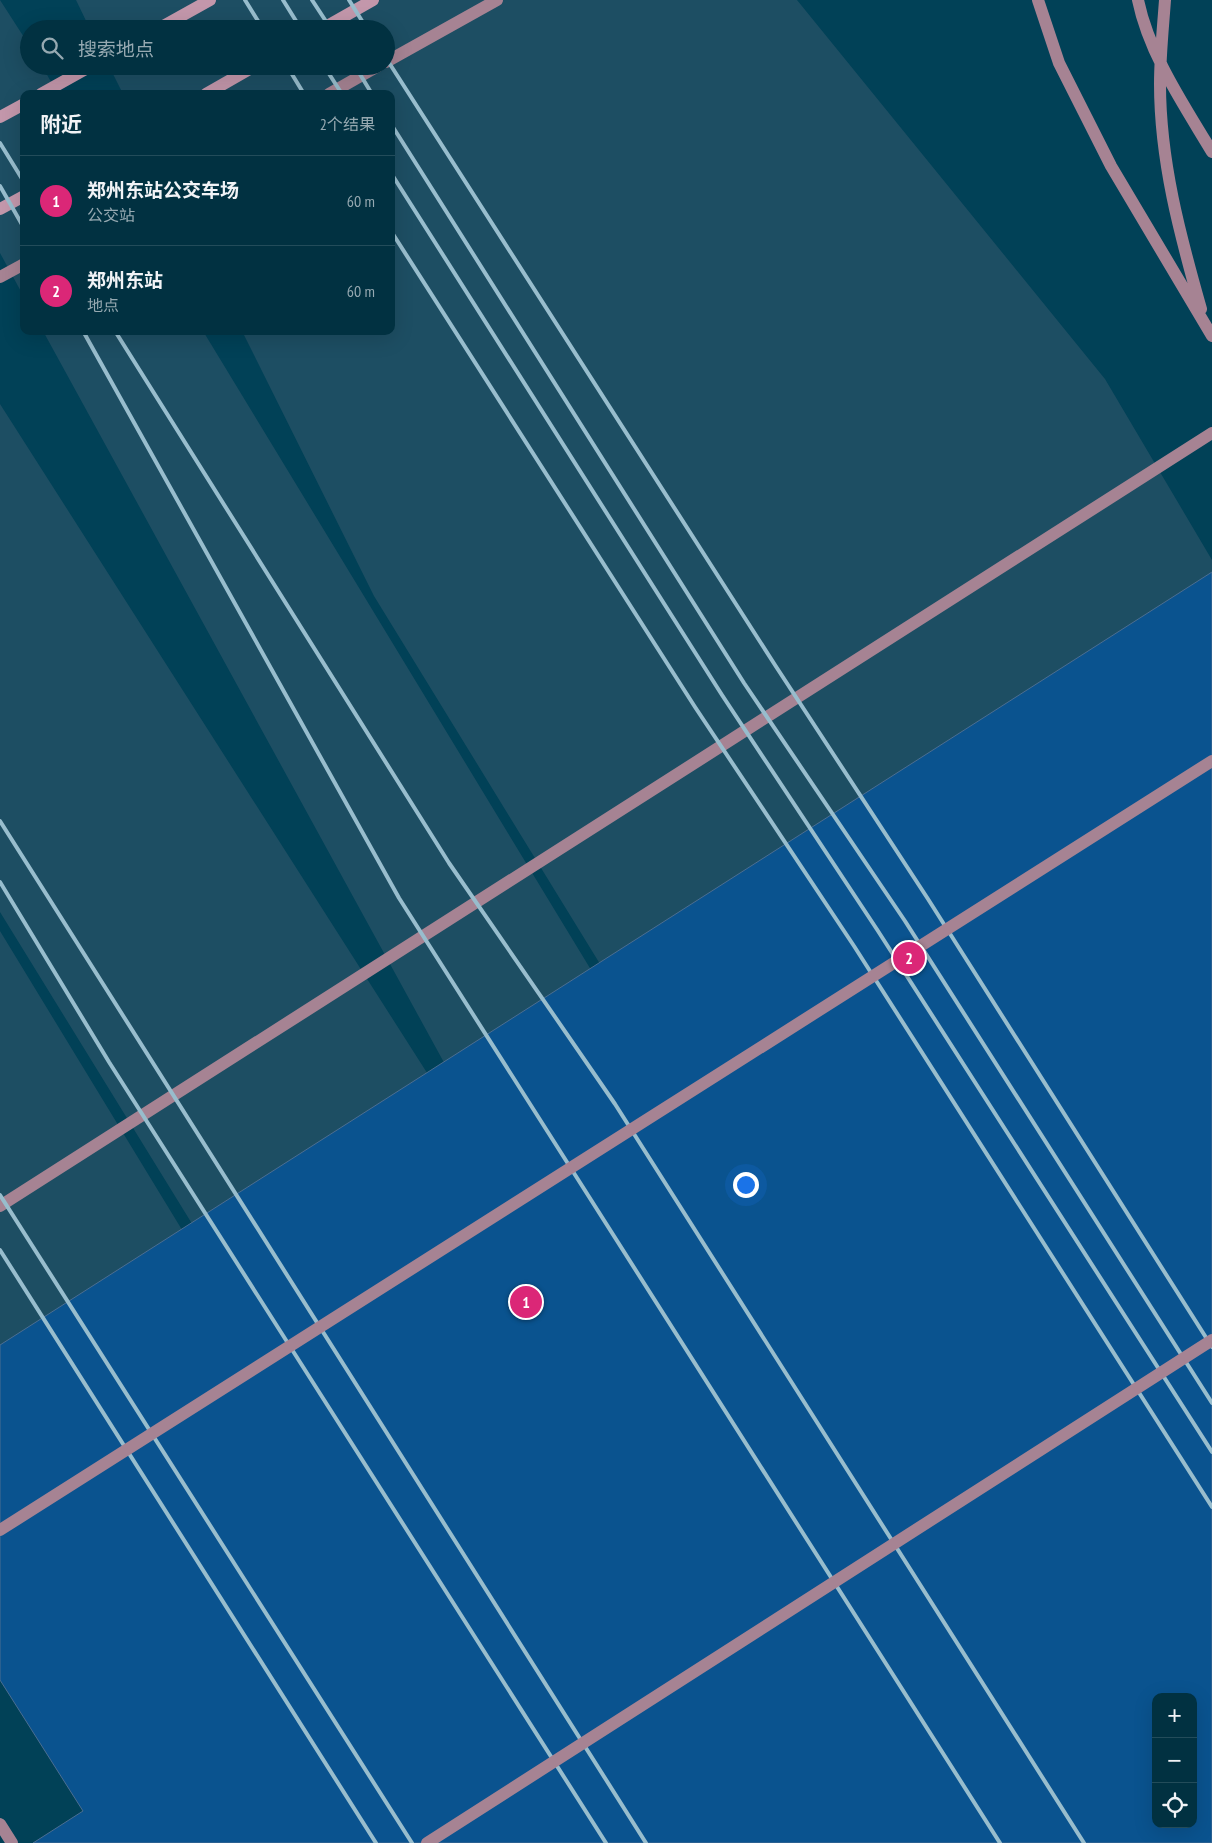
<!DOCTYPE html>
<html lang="zh">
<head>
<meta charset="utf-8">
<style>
  body { margin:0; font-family:"PT Sans Narrow","Noto Sans SC",sans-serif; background:#0b3948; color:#f1f3f6 }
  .controls { position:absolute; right:15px; bottom:15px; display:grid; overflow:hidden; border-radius:10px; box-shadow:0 5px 20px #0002 }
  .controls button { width:45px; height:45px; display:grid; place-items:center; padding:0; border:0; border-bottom:1px solid #234c5a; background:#013141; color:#f1f3f6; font:25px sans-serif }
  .you { position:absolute; left:745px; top:1184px; width:18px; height:18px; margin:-12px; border:4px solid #fff; border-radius:50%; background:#1a73e8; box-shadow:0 0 0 8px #1a73e833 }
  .badge { display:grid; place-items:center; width:32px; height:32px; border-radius:50%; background:#db2777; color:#fff; font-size:16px; font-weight:700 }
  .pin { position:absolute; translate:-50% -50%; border:2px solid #fff; box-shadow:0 1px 5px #0006 }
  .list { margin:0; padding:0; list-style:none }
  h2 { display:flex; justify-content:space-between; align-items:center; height:65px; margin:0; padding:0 20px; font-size:21px }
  h2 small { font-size:16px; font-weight:400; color:#96a9b1 }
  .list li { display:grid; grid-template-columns:32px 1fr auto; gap:15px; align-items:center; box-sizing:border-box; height:90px; padding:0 20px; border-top:1px solid #234c5a }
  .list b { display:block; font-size:19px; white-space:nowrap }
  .list p { margin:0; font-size:16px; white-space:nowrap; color:#96a9b1 }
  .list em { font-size:16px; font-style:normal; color:#96a9b1 }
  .icon { flex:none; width:28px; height:28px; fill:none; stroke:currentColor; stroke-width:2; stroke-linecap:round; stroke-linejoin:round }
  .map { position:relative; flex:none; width:1212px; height:1843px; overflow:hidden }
  .search { position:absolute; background:#013141; box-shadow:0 5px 20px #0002; left:20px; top:20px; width:375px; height:55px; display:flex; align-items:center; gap:12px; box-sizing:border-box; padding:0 18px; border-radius:28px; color:#96a9b1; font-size:19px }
  .panel { position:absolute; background:#013141; box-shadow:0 5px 20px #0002; left:20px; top:90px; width:375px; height:245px; border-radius:10px }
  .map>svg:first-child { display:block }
  .built { fill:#1d4e63; fill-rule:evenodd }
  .building { fill:#0a538f; stroke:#4b6e92; fill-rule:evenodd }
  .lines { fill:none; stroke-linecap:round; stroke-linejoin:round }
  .secondary { stroke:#a68393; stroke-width:12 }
  .primary { stroke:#c397ab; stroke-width:12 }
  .rail { stroke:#98bdcd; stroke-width:4 }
  .secondary-bridge { stroke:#a68393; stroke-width:12 }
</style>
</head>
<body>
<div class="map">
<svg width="1212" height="1843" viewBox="0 0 1212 1843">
  <rect width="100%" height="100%" fill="#014157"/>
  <path class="built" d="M0,0L29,45V66H42L58,94H24V297L0,253Z
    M76,0H797L1105,379L1212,560V1843H1159L640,1029L374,596L242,331H391V94H123L109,66H386V29H90ZM1156,1697H1193V1824H1156Z
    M43,331H203L630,1034L481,1130Z
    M0,404L468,1137L231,1287L0,912Z
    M0,931L215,1284L0,1546Z"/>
  <path class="building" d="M1212,572V1843H33L83,1811L0,1680V1345ZM1156,1697H1193V1824H1156Z"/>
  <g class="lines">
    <path class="secondary" d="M1038,0L1059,63L1111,166L1212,336
      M1138,0C1149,54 1184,105 1212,152
      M1165,0C1163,28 1160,56 1160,84C1160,161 1180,235 1201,309
      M386,62L497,0
      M329,94L378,66
      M0,277L24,264
      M0,1206L1212,433
      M0,1824L12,1843"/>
    <path class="primary" d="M158,29L210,0
      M322,29L373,0
      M41,94L91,66
      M206,94L255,66
      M0,117L24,104
      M0,209L24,196"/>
    <path class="rail" d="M245,0L263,29
      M283,0L301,29
      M312,0L331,29
      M349,0L367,29
      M386,58L775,665L928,899L1212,1347
      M287,66L304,94
      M324,66L342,94
      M355,66L372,94
      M391,124L744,683L905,921L1212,1403
      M0,143L24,182
      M391,173L722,695L878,931L1212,1452
      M0,186L24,228
      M391,231L695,707L854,946L1212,1507
      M83,331L399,898L1000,1843
      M115,331L449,863L615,1104L1084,1843
      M0,821L646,1843
      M0,882L109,1062L606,1843
      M0,1195L412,1843
      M0,1250L376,1843"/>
    <path class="secondary-bridge" d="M0,1530L1212,761
      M427,1843L1212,1340"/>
  </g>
</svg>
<div class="controls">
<button>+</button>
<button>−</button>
<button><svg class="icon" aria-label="locate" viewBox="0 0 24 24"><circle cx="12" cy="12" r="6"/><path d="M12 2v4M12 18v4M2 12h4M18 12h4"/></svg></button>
</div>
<div class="you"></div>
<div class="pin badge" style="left:526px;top:1302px">1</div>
<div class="pin badge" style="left:909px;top:958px">2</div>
<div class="search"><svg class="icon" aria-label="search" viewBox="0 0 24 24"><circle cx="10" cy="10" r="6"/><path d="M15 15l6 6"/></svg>搜索地点</div>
<section class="panel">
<h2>附近<small>2个结果</small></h2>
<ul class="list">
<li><span class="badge">1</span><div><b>郑州东站公交车场</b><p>公交站</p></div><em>60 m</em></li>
<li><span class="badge">2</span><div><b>郑州东站</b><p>地点</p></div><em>60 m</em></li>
</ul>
</section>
</div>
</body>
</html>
